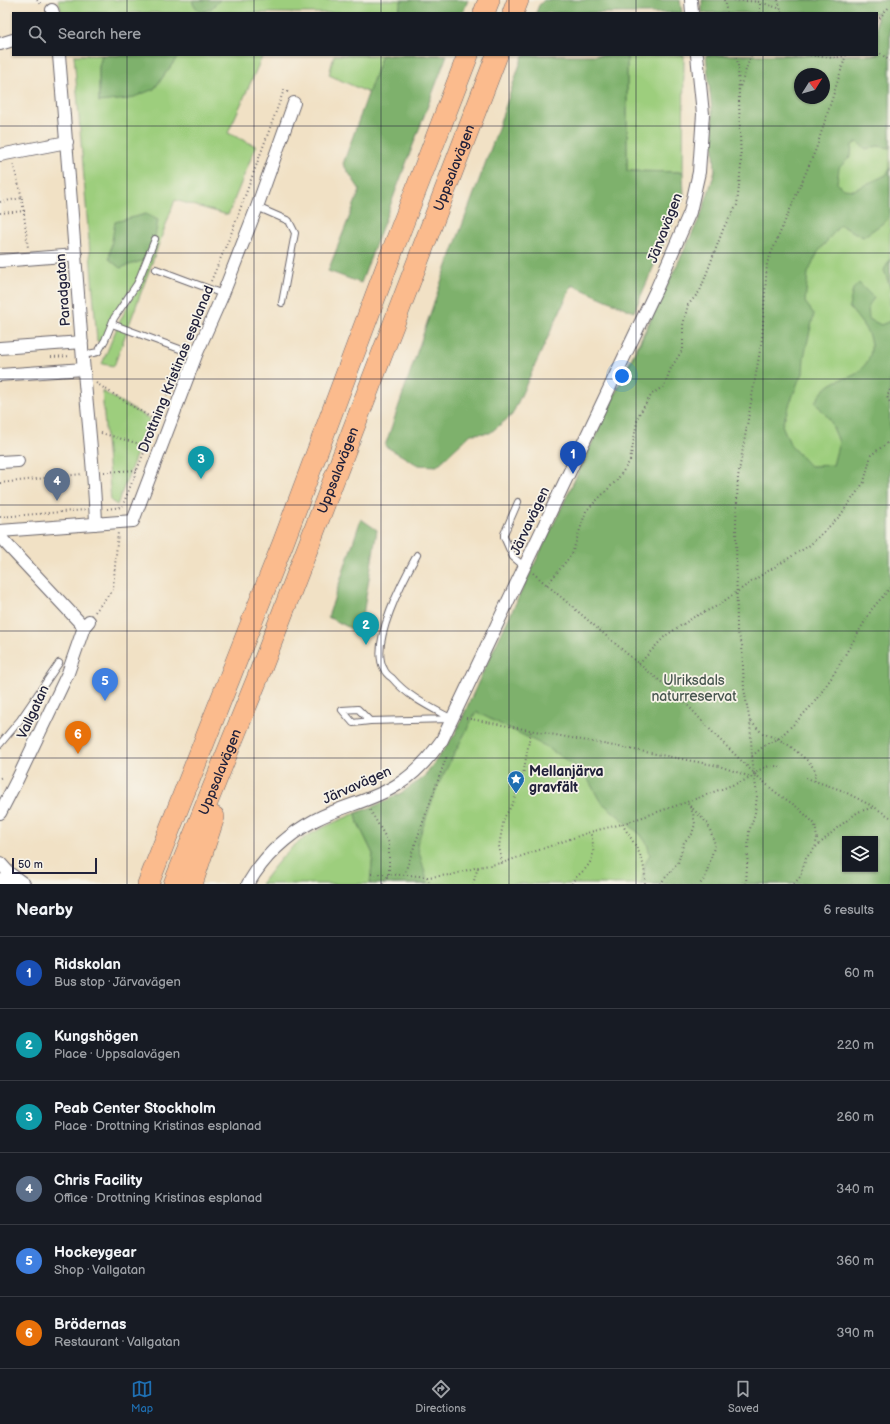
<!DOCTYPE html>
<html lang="en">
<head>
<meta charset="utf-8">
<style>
  body { margin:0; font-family:"Balsamiq Sans",sans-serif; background:#242831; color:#f1f3f6 }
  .controls { position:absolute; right:12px; bottom:12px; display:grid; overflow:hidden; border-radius:0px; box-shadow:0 1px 3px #0004 }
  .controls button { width:36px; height:36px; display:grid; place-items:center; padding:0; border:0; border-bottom:1px solid #363941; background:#171b24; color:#f1f3f6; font:20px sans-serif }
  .compass { position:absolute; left:794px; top:68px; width:36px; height:36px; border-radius:50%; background:#171b24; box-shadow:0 1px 3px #0004; rotate:53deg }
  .scale { position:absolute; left:12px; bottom:10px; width:85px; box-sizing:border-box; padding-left:4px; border:2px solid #22223b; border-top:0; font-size:11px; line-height:14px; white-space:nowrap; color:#22223b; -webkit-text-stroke:3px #f7f3e8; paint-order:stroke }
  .you { position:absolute; left:622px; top:376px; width:14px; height:14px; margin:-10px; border:3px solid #fff; border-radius:50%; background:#1a73e8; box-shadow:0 0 0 6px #1a73e833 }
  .badge { display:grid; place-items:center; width:26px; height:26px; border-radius:50%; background:#1f6fb2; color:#fff; font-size:13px; font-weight:700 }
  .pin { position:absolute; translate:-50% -33px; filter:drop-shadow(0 1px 2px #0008) }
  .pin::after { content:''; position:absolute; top:21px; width:14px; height:12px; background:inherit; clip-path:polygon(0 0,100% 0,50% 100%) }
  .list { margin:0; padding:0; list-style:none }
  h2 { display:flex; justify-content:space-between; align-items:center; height:52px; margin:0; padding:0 16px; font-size:17px }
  h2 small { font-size:13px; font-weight:400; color:#9ea1a6 }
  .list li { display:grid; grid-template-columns:26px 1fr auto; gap:12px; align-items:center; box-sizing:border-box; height:72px; padding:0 16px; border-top:1px solid #363941 }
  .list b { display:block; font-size:15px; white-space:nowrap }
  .list p { margin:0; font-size:13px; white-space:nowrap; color:#9ea1a6 }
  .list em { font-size:13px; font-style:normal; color:#9ea1a6 }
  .icon { flex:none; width:22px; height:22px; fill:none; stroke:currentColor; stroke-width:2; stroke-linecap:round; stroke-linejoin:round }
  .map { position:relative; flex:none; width:890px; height:884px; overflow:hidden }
  .search { position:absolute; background:#171b24; box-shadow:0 1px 3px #0004; left:12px; right:12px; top:12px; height:44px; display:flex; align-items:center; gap:10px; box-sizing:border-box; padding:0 14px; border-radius:0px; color:#9ea1a6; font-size:15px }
  .sheet { height:484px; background:#171b24 }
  nav { display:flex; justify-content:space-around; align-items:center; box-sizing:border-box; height:56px; border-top:1px solid #363941; background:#171b24; font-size:11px; color:#9ea1a6 }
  nav a { display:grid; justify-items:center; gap:2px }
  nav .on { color:#1f6fb2 }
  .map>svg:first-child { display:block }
  .green { fill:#9dce7d; stroke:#60785c; fill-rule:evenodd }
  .forest { fill:#7eb16c; stroke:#506a54; fill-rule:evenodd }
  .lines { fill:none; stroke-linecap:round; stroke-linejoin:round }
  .service-casing { stroke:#6a656b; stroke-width:8 }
  .minor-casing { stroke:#6a656b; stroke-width:14 }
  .motorway-casing { stroke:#6a656b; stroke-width:22 }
  .path { stroke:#6a656b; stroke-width:2; stroke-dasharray:1 3; stroke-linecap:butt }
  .service { stroke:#fff; stroke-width:6 }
  .minor { stroke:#fff; stroke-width:12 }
  .motorway { stroke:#fbbb8d; stroke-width:21 }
  .grid { fill:none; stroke:#22223b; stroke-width:1; stroke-opacity:0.55 }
  .labels { text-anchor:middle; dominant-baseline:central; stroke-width:3.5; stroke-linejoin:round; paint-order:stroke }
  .street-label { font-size:14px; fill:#22223b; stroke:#f7f3e8 }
  .park-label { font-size:14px; fill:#47564f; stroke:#f7f3e8 }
  .poi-label { font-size:14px; font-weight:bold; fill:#22223b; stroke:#f7f3e8; text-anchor:start }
</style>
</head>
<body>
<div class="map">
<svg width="890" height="884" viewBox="0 0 890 884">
  <rect width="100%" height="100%" fill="#f7f3e8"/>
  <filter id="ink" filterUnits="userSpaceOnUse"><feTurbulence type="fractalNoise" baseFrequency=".025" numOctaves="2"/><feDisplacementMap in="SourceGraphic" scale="8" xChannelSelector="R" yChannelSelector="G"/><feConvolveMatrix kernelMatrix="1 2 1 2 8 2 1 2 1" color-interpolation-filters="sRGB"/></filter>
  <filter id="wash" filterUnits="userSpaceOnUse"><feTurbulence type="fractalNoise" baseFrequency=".012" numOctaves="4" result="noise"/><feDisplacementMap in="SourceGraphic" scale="16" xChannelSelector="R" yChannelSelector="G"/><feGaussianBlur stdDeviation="0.9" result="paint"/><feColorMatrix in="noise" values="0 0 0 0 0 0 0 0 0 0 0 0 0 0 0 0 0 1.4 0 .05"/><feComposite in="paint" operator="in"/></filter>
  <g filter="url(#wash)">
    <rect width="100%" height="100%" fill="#f1e1c5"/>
    <path class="green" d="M58,0H402L397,13H62Z
      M702,0H890V884H392L462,724L630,361L706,206L716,165L709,55H877V13H704ZM800,74H824V98H800ZM845,839H875V869H845Z
      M74,55H102L99,67V102L154,89L179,55H263L228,133L256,146L228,215L175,200L114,366L102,364C112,340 121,315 135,293L130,289L100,342L97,341Z
      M334,55H382L369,93L329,75Z
      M627,55H684L683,172L627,171Z
      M102,391L150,419L117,505L111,501Z
      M356,813L358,823L373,854L370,884H261C273,868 286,850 303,839C319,828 338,821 356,813Z"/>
    <path class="forest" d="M193,0H220L212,8L201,13L193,4Z
      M402,0H468L463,13H397Z
      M544,0H680L682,13H536L539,5Z
      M702,0H890V148L878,146L866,149L857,142L852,145L851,156L839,168L837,183L843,189L854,190L886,175L890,168V215L886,221L863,237L840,225L818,252L808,273L805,302L814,314L804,357L803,374L798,382L782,425L791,446L810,466L833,465L839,442L830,420L815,402C823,390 828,384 842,379C846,378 851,377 854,375C859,373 864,366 867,362C879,340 862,324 849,307L853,289L859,283L874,298L868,306L869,319L881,325L890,321V884H640L642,881L645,864L650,854L647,844L641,835L600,801L584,772L545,746L476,712L437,787L417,844L428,884H370L373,854L358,823L356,813L377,805L401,793L423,778L455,734L482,674L701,215L715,172L712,111L706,55H877V13H702ZM800,74H824V98H800ZM845,839H875V869H845Z
      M102,55H179L154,89L129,99L99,102V67Z
      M382,55H447L361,283L328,271L360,190L343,164Z
      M523,55H627V171L683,172L684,196L634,312L572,285L512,415L490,433L471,434L437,466L418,465L385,446L441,282L494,140Z
      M146,214L158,220L155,237L145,260L120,268L109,259L115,222Z
      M890,259V287L884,270Z
      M361,519L377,530L360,633L328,617Z"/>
  </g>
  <g filter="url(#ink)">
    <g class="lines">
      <g class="service-casing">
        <path id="service" d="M257,207L289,221L295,233L282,303
          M156,269L223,294
          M112,324L196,355
          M83,355L98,352L105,340L114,318L137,284L155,239
          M518,502L504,534V537L513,557L525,567
          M417,555C404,578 369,644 384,669C385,672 389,676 392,678C408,697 430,707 452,719
          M370,721L353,723L342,710L358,709L370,721L451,719
          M0,744L20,720L59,663"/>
      </g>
      <g class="minor-casing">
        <path id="minor" d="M691,0L692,13
          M52,10L53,13
          M0,44L13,40
          M59,55C67,148 74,240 81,333C85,397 94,460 96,524
          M0,155L67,142
          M0,261L76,255
          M0,348L82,342
          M0,375L84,369
          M0,462L18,461
          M0,531L133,521L196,355L223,294L257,207L294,103
          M0,537L84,627
          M0,813L18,778L68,673L84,627L89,621
          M0,863L9,873L24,884
          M0,880L11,884
          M248,884C264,856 287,835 315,820C341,806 372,801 397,785C415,774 430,757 442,740L656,290L690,212L699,172L703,114L697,55"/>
      </g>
      <g class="motorway-casing">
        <g id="motorway">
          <path d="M484,13L489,0"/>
          <path d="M513,13L518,0"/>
          <path d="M148,884L283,543L395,244L468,55"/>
          <path id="s1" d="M174,884L258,677L497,55"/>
          <path d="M192,884L214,817"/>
        </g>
      </g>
      <path class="path" d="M37,0L42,5
        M724,0L727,13
        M734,0L760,2L781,9
        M778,0L782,13
        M760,13V2
        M877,21L890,6
        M877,51L890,61
        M810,55L832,58L845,56
        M739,90L751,55
        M22,198L28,248
        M0,202L22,198L13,163
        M0,213L25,211
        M211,281L231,234L284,90L290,93
        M187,342L204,296
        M51,357L71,356
        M96,383L156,421
        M890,390L887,397L890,402
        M101,433L147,446
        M104,472L137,470
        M0,483L82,474
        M107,509L122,507L162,408L181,357
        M0,517L85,510
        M533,573L639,664L680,697L717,737L754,773L774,791L797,807L815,824L817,838L815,848
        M547,585L572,554L586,511L617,480L630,461L638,416L652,394L664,386L671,368L683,349V325L688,305L700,291L724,227L737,205L741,166L738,65L736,55
        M95,612L113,589L118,532
        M639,664L665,636L694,617L717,606L757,578L810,545L840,516L864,482L871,455L890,441
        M466,718L719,766L751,777
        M751,722L762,733L778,739L790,746L809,762L815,770V781
        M752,756L764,746L778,739L795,723L813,704L832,677L872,609L890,588
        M0,778L2,777
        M806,778L841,790L874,807L890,817
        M690,806L708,824L715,844L705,878L700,884
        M370,810L389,843V874L383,884
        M622,824C635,845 646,858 645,884
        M502,863L499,846L504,818L513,803L523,775L531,730
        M371,874L409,875L427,877L451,875L478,867L502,863L590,832L622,824L687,802L751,778C758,768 771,763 783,768
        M404,875L446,758L445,755
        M427,877L431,884
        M473,884L478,867
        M572,884C575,876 581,874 586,868C596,857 594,844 590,832
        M660,884L678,863L684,842L692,834L695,824L693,813L687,802
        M746,884L749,832L755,813L757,796L752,756L750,722L744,689L742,644L737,631L736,522L738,477L762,339L767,263L816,149L846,55
        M794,884L800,877L806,858L815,848L837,828L858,812L874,807"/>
      <use href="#service" class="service"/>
      <use href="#minor" class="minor"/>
      <use href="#motorway" class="motorway"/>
    </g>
  </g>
  <path class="grid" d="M127,0V13M254,0V13M381,0V13M509,0V13M636,0V13M763,0V13M127,55V884M254,55V884M381,55V884M509,55V884M636,55V884M763,55V884M0,126H890M0,253H890M0,379H890M0,505H890M0,631H890M0,758H890"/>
  <defs>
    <g id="sight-pin" transform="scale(0.9)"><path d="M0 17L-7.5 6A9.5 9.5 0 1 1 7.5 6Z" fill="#1f6fb2" stroke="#f7f3e8"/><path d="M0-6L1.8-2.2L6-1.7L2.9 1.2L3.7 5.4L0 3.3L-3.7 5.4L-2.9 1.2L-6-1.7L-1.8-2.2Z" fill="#fff"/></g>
  </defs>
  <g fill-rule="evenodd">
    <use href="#sight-pin" x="516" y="779"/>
  </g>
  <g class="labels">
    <g class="street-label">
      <text stroke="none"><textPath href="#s1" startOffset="769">Uppsalavägen</textPath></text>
      <text transform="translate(665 228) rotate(-69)">Järvavägen</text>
      <text transform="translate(63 290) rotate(-94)">Paradgatan</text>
      <text transform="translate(176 369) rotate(-68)">Drottning Kristinas esplanad</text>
      <text stroke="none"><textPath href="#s1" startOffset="445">Uppsalavägen</textPath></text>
      <text transform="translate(530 521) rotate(-65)">Järvavägen</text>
      <text transform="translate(33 712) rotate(-65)">Vallgatan</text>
      <text stroke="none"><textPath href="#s1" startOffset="121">Uppsalavägen</textPath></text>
      <text transform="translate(357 785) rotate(-24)">Järvavägen</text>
    </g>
    <g class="park-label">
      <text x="694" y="680">Ulriksdals<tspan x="694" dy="16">naturreservat</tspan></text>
    </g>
    <g class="poi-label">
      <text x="529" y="771">Mellanjärva<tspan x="529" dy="16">gravfält</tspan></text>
    </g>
  </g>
</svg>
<div class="controls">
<button><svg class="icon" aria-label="layers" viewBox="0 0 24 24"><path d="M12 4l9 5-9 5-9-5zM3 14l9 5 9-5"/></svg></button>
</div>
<svg class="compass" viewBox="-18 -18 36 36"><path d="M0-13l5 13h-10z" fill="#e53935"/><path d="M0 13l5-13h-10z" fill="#9ea1a6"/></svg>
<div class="scale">50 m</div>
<div class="you"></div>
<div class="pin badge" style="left:573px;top:474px;background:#1a4fb4">1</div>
<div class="pin badge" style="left:366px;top:645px;background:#0f9aa8">2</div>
<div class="pin badge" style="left:201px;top:479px;background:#0f9aa8">3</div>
<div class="pin badge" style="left:57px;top:501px;background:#5c6f8a">4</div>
<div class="pin badge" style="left:105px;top:701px;background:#3f7fe0">5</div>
<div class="pin badge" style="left:78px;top:754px;background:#e8710a">6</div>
<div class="search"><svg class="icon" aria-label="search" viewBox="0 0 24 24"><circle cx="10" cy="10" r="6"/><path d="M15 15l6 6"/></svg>Search here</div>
</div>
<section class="sheet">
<h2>Nearby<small>6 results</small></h2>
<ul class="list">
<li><span class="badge" style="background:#1a4fb4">1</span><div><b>Ridskolan</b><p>Bus stop · Järvavägen</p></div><em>60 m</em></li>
<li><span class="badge" style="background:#0f9aa8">2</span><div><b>Kungshögen</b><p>Place · Uppsalavägen</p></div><em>220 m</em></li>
<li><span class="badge" style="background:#0f9aa8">3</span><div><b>Peab Center Stockholm</b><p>Place · Drottning Kristinas esplanad</p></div><em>260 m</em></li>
<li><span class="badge" style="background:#5c6f8a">4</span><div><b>Chris Facility</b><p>Office · Drottning Kristinas esplanad</p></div><em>340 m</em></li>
<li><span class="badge" style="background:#3f7fe0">5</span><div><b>Hockeygear</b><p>Shop · Vallgatan</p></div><em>360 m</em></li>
<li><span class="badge" style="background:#e8710a">6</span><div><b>Brödernas</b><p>Restaurant · Vallgatan</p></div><em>390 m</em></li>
</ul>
</section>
<nav>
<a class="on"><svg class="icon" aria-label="map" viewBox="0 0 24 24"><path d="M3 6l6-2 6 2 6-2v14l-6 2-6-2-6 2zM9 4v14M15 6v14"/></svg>Map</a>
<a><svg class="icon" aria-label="directions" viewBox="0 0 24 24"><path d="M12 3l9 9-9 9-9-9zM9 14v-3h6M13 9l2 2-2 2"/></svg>Directions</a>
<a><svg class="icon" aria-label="saved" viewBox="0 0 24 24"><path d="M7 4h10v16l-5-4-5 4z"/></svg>Saved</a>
</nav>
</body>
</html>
